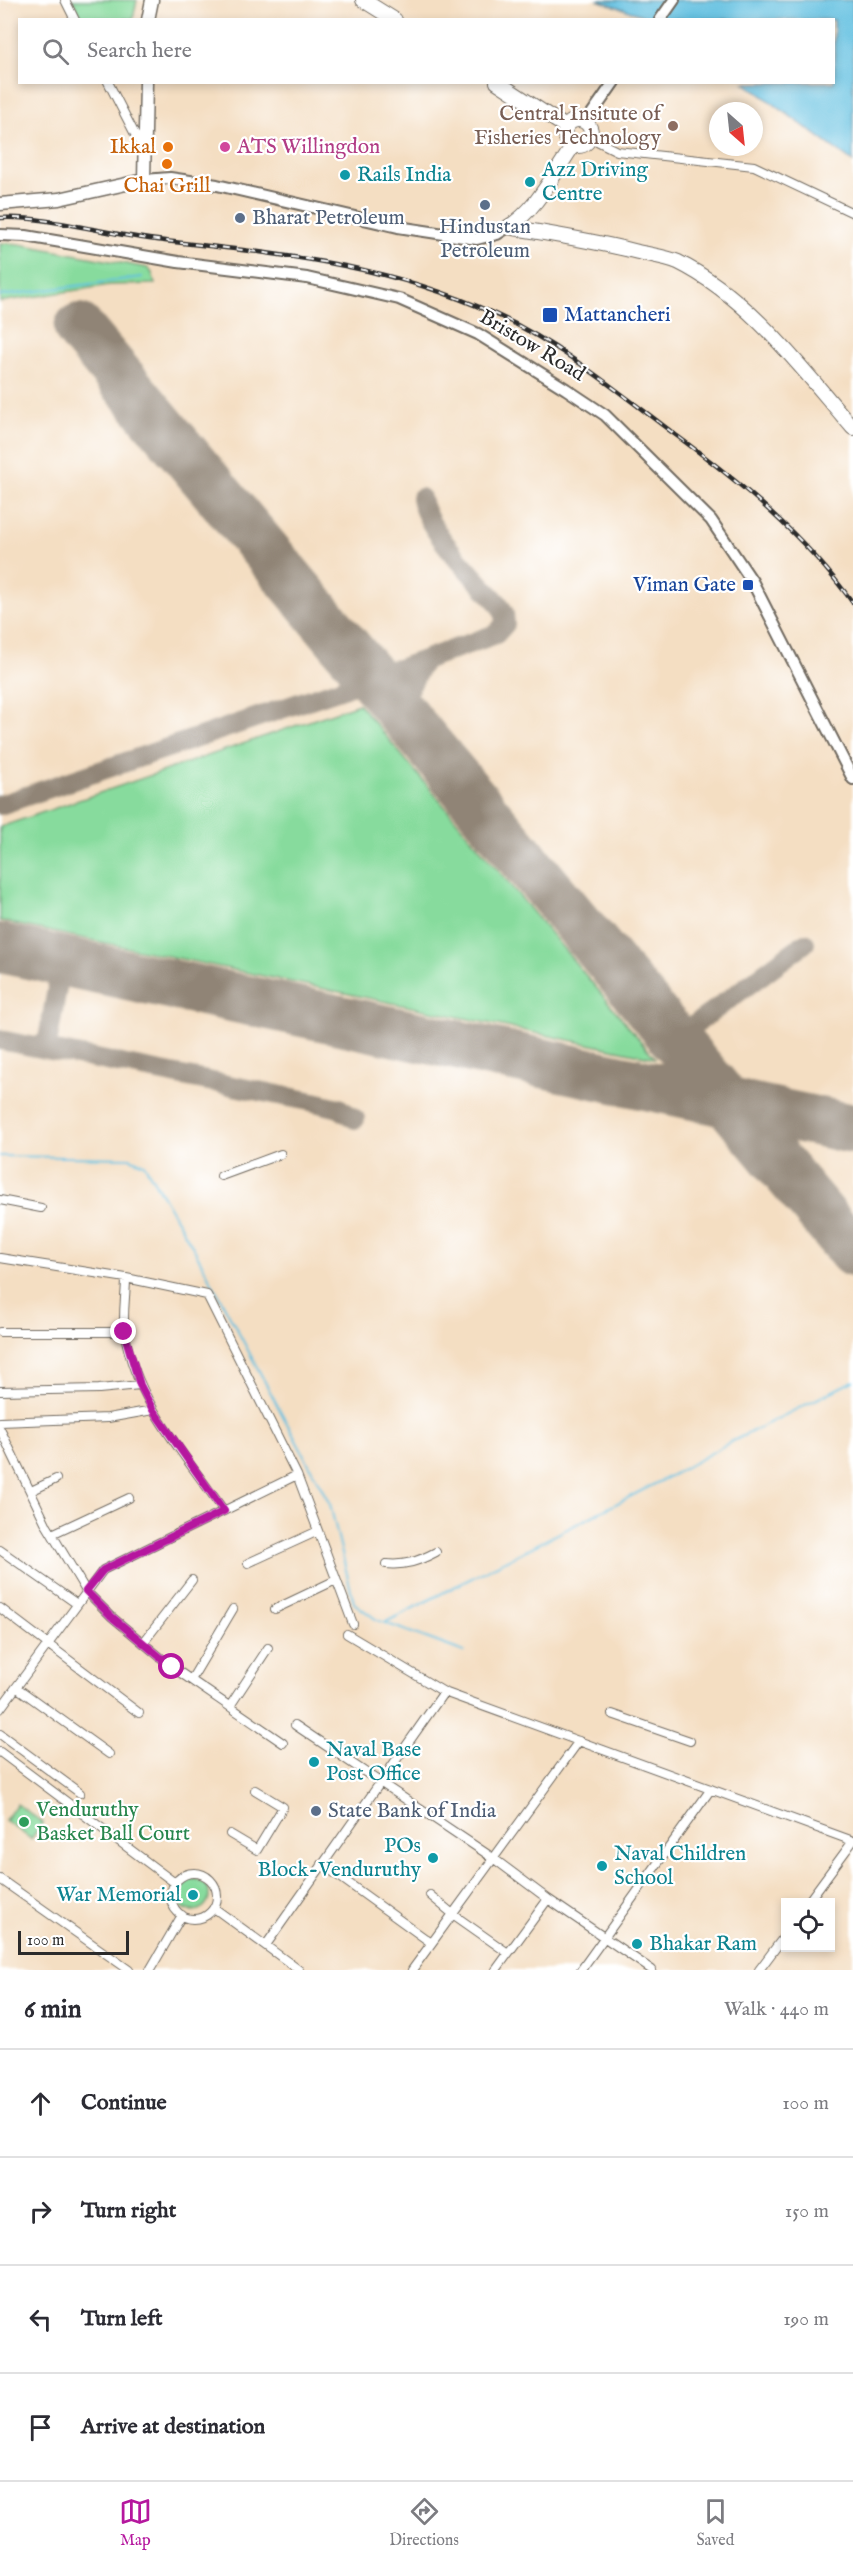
<!DOCTYPE html>
<html lang="en">
<head>
<meta charset="utf-8">
<style>
  body { margin:0; font-family:"IM FELL English",serif; background:#f2f2f3; color:#2b2b33 }
  .controls { position:absolute; right:18px; bottom:18px; display:grid; overflow:hidden; border-radius:0px; box-shadow:0 3px 9px #0003 }
  .controls button { width:54px; height:54px; display:grid; place-items:center; padding:0; border:0; border-bottom:2px solid #e1e1e2; background:#fff; color:#2b2b33; font:30px sans-serif }
  .compass { position:absolute; left:709px; top:102px; width:54px; height:54px; border-radius:50%; background:#fff; box-shadow:0 3px 9px #0003; rotate:153deg }
  .scale { position:absolute; left:18px; bottom:15px; width:111px; box-sizing:border-box; padding-left:6px; border:3px solid #2b2b2b; border-top:0; font-size:16px; line-height:21px; white-space:nowrap; color:#2b2b2b; -webkit-text-stroke:4px #fff; paint-order:stroke }
  .stop { position:absolute; width:18px; height:18px; margin:-14px; border:4px solid #b5179e; border-radius:50%; background:#fff }
  .stop.end { background:#b5179e; border-color:#fff; box-shadow:0 2px 6px #0008 }
  .list { margin:0; padding:0; list-style:none }
  h2 { display:flex; justify-content:space-between; align-items:center; height:78px; margin:0; padding:0 24px; font-size:26px }
  h2 small { font-size:20px; font-weight:400; color:#7c7c81 }
  .list li { display:grid; grid-template-columns:39px 1fr auto; gap:18px; align-items:center; box-sizing:border-box; height:108px; padding:0 24px; border-top:2px solid #e1e1e2 }
  .list b { display:block; font-size:22px; white-space:nowrap }
  .list em { font-size:20px; font-style:normal; color:#7c7c81 }
  .icon { flex:none; width:33px; height:33px; fill:none; stroke:currentColor; stroke-width:2; stroke-linecap:round; stroke-linejoin:round }
  .map { position:relative; flex:none; width:853px; height:1970px; overflow:hidden }
  .search { position:absolute; background:#fff; box-shadow:0 3px 9px #0003; left:18px; right:18px; top:18px; height:66px; display:flex; align-items:center; gap:15px; box-sizing:border-box; padding:0 21px; border-radius:0px; color:#7c7c81; font-size:22px }
  .sheet { height:510px; background:#fff }
  nav { display:flex; justify-content:space-around; align-items:center; box-sizing:border-box; height:84px; border-top:2px solid #e1e1e2; background:#fff; font-size:16px; color:#7c7c81 }
  nav a { display:grid; justify-items:center; gap:3px }
  nav .on { color:#b5179e }
  .map>svg:first-child { display:block }
  .green { fill:#87db9d; stroke:#598364; stroke-width:1.5 }
  .water { fill:#61bfe0; stroke:#467586; stroke-width:1.5 }
  .lines { fill:none; stroke-linecap:round; stroke-linejoin:round }
  .stream { stroke:#61bfe0; stroke-width:2 }
  .taxiway { stroke:#908476; stroke-width:20 }
  .runway { stroke:#908476; stroke-width:50 }
  .street-casing { stroke:#716a60; stroke-width:10 }
  .secondary-casing { stroke:#716a60; stroke-width:14 }
  .primary-casing { stroke:#716a60; stroke-width:15 }
  .highway-casing { stroke:#716a60; stroke-width:16 }
  .street { stroke:#fff; stroke-width:8 }
  .secondary { stroke:#fff; stroke-width:10 }
  .primary { stroke:#fff; stroke-width:12 }
  .highway { stroke:#fff; stroke-width:14 }
  .rail-casing { stroke:#2b2b2b; stroke-width:4.5 }
  .rail { stroke:#fff; stroke-width:2; stroke-dasharray:7; stroke-linecap:butt }
  .route { stroke:#b5179e; stroke-width:8 }
  .education-dot { fill:#8d6e63; stroke:#fff; stroke-width:2 }
  .food-dot { fill:#e8710a; stroke:#fff; stroke-width:2 }
  .hotel-dot { fill:#d1479c; stroke:#fff; stroke-width:2 }
  .culture-dot { fill:#0f9aa8; stroke:#fff; stroke-width:2 }
  .service-dot { fill:#5c6f8a; stroke:#fff; stroke-width:2 }
  .transit-dot { fill:#1a4fb4; stroke:#fff; stroke-width:2 }
  .leisure-dot { fill:#2e9e5b; stroke:#fff; stroke-width:2 }
  .labels { text-anchor:middle; dominant-baseline:central; stroke-width:4.5; stroke-linejoin:round; paint-order:stroke }
  .education-label { font-size:21px; fill:#785e54; stroke:#fff; text-anchor:end }
  .food-label { font-size:21px; fill:#c56008; stroke:#fff; text-anchor:end }
  .hotel-label { font-size:21px; fill:#b23c85; stroke:#fff; text-anchor:start }
  .culture-label { font-size:21px; fill:#0d838f; stroke:#fff; text-anchor:start }
  .service-label { font-size:21px; fill:#4e5e75; stroke:#fff; text-anchor:start }
  .transit-label { font-size:21px; fill:#164399; stroke:#fff; text-anchor:start }
  .street-label { font-size:21px; fill:#2b2b2b; stroke:#fff }
  .leisure-label { font-size:21px; fill:#27864d; stroke:#fff; text-anchor:start }
</style>
</head>
<body>
<div class="map">
<svg width="853" height="1970" viewBox="0 0 853 1970">
  <rect width="100%" height="100%" fill="#fff"/>
  <filter id="ink" filterUnits="userSpaceOnUse"><feTurbulence type="fractalNoise" baseFrequency=".0167" numOctaves="2"/><feDisplacementMap in="SourceGraphic" scale="12" xChannelSelector="R" yChannelSelector="G"/><feConvolveMatrix kernelMatrix="1 2 1 2 8 2 1 2 1" color-interpolation-filters="sRGB"/></filter>
  <filter id="wash" filterUnits="userSpaceOnUse"><feTurbulence type="fractalNoise" baseFrequency=".008" numOctaves="4" result="noise"/><feDisplacementMap in="SourceGraphic" scale="24" xChannelSelector="R" yChannelSelector="G"/><feGaussianBlur stdDeviation="1.35" result="paint"/><feColorMatrix in="noise" values="0 0 0 0 0 0 0 0 0 0 0 0 0 0 0 0 0 1.4 0 .05"/><feComposite in="paint" operator="in"/></filter>
  <g filter="url(#wash)">
    <rect width="100%" height="100%" fill="#f4dec2"/>
    <path class="green" d="M72,0H137L133,19L82,18Z
      M0,243L19,244L148,268L152,273L155,284L110,285L0,302Z
      M359,704L655,1058L0,921V827Z
      M17,1804L43,1823L31,1839L5,1820Z
      M177 1895a16 16 0 1 1 32 0a16 16 0 1 1-32 0Z"/>
    <path class="water" d="M597,0H853V162L745,83L834,82V20L653,19Z"/>
    <g class="lines">
      <path class="stream" d="M0,296L142,277
        M0,1156L130,1158L144,1164L194,1249L330,1504L354,1603L377,1620L464,1652
        M386,1622L676,1473L727,1444L853,1381"/>
      <path class="taxiway" d="M359,660L381,671L399,669L496,634L505,624L504,613L499,604C475,577 427,532 421,498
        M349,686L370,684L385,691
        M399,708L424,660
        M0,805L349,686L358,681L363,674L359,660
        M662,1024L680,1030L693,1026L805,943
        M0,1040L314,1102L339,1108L355,1119
        M35,1047L42,1045L48,1039L59,977L57,967L51,959
        M690,1057L688,1038L693,1026"/>
      <path class="runway" d="M79,328L853,1252
        M0,948L853,1129"/>
    </g>
  </g>
  <g filter="url(#ink)">
    <g class="lines">
      <g class="street-casing">
        <path id="street" d="M65,0L75,20
          M108,82L143,150
          M591,138L617,151L754,166L853,213
          M221,1176L281,1154
          M0,1200L41,1208
          M0,1258L126,1278L207,1295L297,1475L353,1624
          M126,1278C126,1296 122,1316 125,1334C136,1402 186,1456 224,1511
          M0,1332H124
          M0,1391L99,1389L140,1385
          M0,1422L108,1418L153,1410
          M0,1429L47,1526L86,1591L112,1617L172,1667L283,1743
          M31,1491L56,1479
          M52,1534L129,1498
          M0,1550L77,1604
          M248,1563L318,1531
          M386,1564C405,1566 419,1561 436,1552
          M0,1608L139,1713
          M275,1609L336,1580
          M347,1634L444,1692L853,1841
          M143,1643L192,1580
          M191,1680L233,1609
          M16,1687L109,1754
          M230,1706L268,1648
          M0,1709L103,1570L297,1475
          M612,1714L690,1741
          M295,1725L493,1858L548,1899L652,1970
          M0,1734L80,1793
          M0,1752L175,1883
          M230,1834L257,1850L283,1807L255,1790
          M322,1864L430,1942
          M171 1896a23 23 0 1 1 46 0a23 23 0 1 1-46 0Z
          M0,1879L129,1970
          M430,1895L454,1915L508,1953
          M808,1902L853,1841
          M214,1908L299,1970
          M266,1945L444,1692
          M150,1970L182,1915
          M412,1970L579,1741
          M496,1970L548,1899
          M581,1970L711,1789
          M759,1970L786,1934"/>
      </g>
      <g class="secondary-casing">
        <path id="secondary" d="M660,20L674,0
          M586,122L614,82
          M144,180L170,178L217,185L398,227L477,239L497,234L508,227
          M0,235L26,236L178,262L307,278L399,299L478,334L566,389L605,415L711,520L752,581L853,779"/>
      </g>
      <g class="primary-casing">
        <path id="primary" d="M148,20L152,0
          M0,204L59,199L144,180L146,82"/>
      </g>
      <g class="highway-casing">
        <path id="highway" d="M363,0L395,20
          M497,82L566,127
          M565 133a13 13 0 1 1 26 0a13 13 0 1 1-26 0Z
          M508,227C552,234 595,241 638,252C651,255 666,257 678,262C749,297 803,370 853,428
          M508,227C537,210 554,173 573,146"/>
      </g>
      <use href="#street" class="street"/>
      <use href="#secondary" class="secondary"/>
      <use href="#primary" class="primary"/>
      <use href="#highway" class="highway"/>
      <g class="rail-casing">
        <path id="rail" d="M0,218C50,216 100,233 149,239C273,254 379,261 495,314C560,344 616,390 673,433C740,482 804,535 853,603"/>
      </g>
      <use href="#rail" class="rail"/>
    </g>
  </g>
  <g class="lines" filter="url(#ink)">
    <path class="route" d="M124,1332L140,1385L153,1410L224,1511L103,1570L86,1591L112,1617L172,1667"/>
  </g>
  <circle class="education-dot" cx="673" cy="126" r="6"/>
  <g class="food-dot">
    <circle cx="168" cy="147" r="6"/>
    <circle cx="167" cy="164" r="6"/>
  </g>
  <circle class="hotel-dot" cx="225" cy="147" r="6"/>
  <g class="culture-dot">
    <circle cx="345" cy="175" r="6"/>
    <circle cx="530" cy="182" r="6"/>
    <circle cx="314" cy="1762" r="6"/>
    <circle cx="433" cy="1858" r="6"/>
    <circle cx="602" cy="1866" r="6"/>
    <circle cx="193" cy="1895" r="6"/>
    <circle cx="637" cy="1944" r="6"/>
  </g>
  <g class="service-dot">
    <circle cx="485" cy="205" r="6"/>
    <circle cx="240" cy="218" r="6"/>
    <circle cx="316" cy="1811" r="6"/>
  </g>
  <g class="transit-dot">
    <rect x="542" y="307" width="16" height="16" rx="3"/>
    <rect x="742" y="579" width="12" height="12" rx="3"/>
  </g>
  <circle class="leisure-dot" cx="24" cy="1822" r="6"/>
  <g class="labels">
    <g class="education-label">
      <text x="661" y="114">Central Insitute of<tspan x="661" dy="24">Fisheries Technology</tspan></text>
    </g>
    <g class="food-label">
      <text x="156" y="147">Ikkal</text>
      <text x="167" y="186" text-anchor="middle">Chai Grill</text>
    </g>
    <g class="hotel-label">
      <text x="237" y="147">ATS Willingdon</text>
    </g>
    <g class="culture-label">
      <text x="542" y="170">Azz Driving<tspan x="542" dy="24">Centre</tspan></text>
      <text x="357" y="175">Rails India</text>
      <text x="326" y="1750">Naval Base<tspan x="326" dy="24">Post Office</tspan></text>
      <text x="421" y="1846" text-anchor="end">POs<tspan x="421" dy="24">Block-Venduruthy</tspan></text>
      <text x="614" y="1854">Naval Children<tspan x="614" dy="24">School</tspan></text>
      <text x="181" y="1895" text-anchor="end">War Memorial</text>
      <text x="649" y="1944">Bhakar Ram</text>
    </g>
    <g class="service-label">
      <text x="252" y="218">Bharat Petroleum</text>
      <text x="485" y="227" text-anchor="middle">Hindustan<tspan x="485" dy="24">Petroleum</tspan></text>
      <text x="328" y="1811">State Bank of India</text>
    </g>
    <g class="transit-label">
      <text x="564" y="315">Mattancheri</text>
      <text x="736" y="585" text-anchor="end">Viman Gate</text>
    </g>
    <g class="street-label">
      <text transform="translate(532 346) rotate(31)">Bristow Road</text>
    </g>
    <g class="leisure-label">
      <text x="36" y="1810">Venduruthy<tspan x="36" dy="24">Basket Ball Court</tspan></text>
    </g>
  </g>
</svg>
<div class="controls">
<button><svg class="icon" aria-label="locate" viewBox="0 0 24 24"><circle cx="12" cy="12" r="6"/><path d="M12 2v4M12 18v4M2 12h4M18 12h4"/></svg></button>
</div>
<svg class="compass" viewBox="-18 -18 36 36"><path d="M0-13l5 13h-10z" fill="#e53935"/><path d="M0 13l5-13h-10z" fill="#7c7c81"/></svg>
<div class="scale">100 m</div>
<div class="stop" style="left:172px;top:1667px"></div>
<div class="stop end" style="left:124px;top:1332px"></div>
<div class="search"><svg class="icon" aria-label="search" viewBox="0 0 24 24"><circle cx="10" cy="10" r="6"/><path d="M15 15l6 6"/></svg>Search here</div>
</div>
<section class="sheet">
<h2>6 min<small>Walk · 440 m</small></h2>
<ul class="list">
<li><svg class="icon" aria-label="ahead" viewBox="0 0 24 24"><path d="M12 20V5M6 11l6-6 6 6"/></svg><div><b>Continue</b></div><em>100 m</em></li>
<li><svg class="icon" aria-label="right" viewBox="0 0 24 24"><path d="M7 20v-9h11M14 6l5 5-5 5"/></svg><div><b>Turn right</b></div><em>150 m</em></li>
<li><svg class="icon" aria-label="left" viewBox="0 0 24 24"><path d="M17 20v-9H6M10 6l-5 5 5 5"/></svg><div><b>Turn left</b></div><em>190 m</em></li>
<li><svg class="icon" aria-label="arrive" viewBox="0 0 24 24"><path d="M6 21V4h12l-3 4 3 4H6"/></svg><div><b>Arrive at destination</b></div></li>
</ul>
</section>
<nav>
<a class="on"><svg class="icon" aria-label="map" viewBox="0 0 24 24"><path d="M3 6l6-2 6 2 6-2v14l-6 2-6-2-6 2zM9 4v14M15 6v14"/></svg>Map</a>
<a><svg class="icon" aria-label="directions" viewBox="0 0 24 24"><path d="M12 3l9 9-9 9-9-9zM9 14v-3h6M13 9l2 2-2 2"/></svg>Directions</a>
<a><svg class="icon" aria-label="saved" viewBox="0 0 24 24"><path d="M7 4h10v16l-5-4-5 4z"/></svg>Saved</a>
</nav>
</body>
</html>
